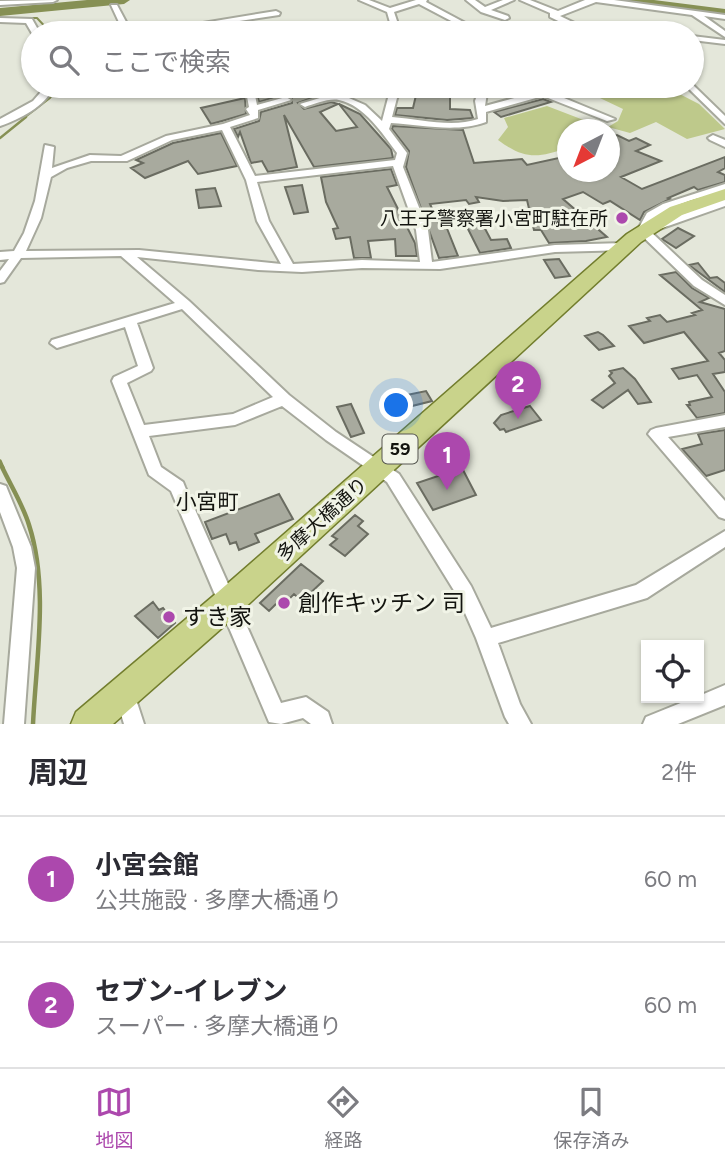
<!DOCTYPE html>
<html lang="ja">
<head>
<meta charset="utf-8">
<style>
  body { margin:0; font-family:Figtree,"Noto Sans JP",sans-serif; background:#f7f7f7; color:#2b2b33 }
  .controls { position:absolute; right:21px; bottom:21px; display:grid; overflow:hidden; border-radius:0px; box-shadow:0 2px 5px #0004 }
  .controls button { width:63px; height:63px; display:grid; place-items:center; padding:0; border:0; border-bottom:2px solid #e1e1e2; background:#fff; color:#2b2b33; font:35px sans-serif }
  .compass { position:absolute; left:557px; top:119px; width:63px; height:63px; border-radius:50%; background:#fff; box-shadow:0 2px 5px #0004; rotate:222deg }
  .you { position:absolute; left:397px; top:406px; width:24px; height:24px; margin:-18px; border:5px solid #fff; border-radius:50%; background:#1a73e8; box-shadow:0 0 0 10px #1a73e833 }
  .badge { display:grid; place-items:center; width:46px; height:46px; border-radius:50%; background:#ac48ad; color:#fff; font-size:23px; font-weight:700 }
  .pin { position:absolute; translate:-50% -58px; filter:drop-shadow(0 2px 4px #0008) }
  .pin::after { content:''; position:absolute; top:37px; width:24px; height:21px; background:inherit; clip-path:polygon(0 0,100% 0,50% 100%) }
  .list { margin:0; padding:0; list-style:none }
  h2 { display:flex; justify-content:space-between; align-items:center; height:91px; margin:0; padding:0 28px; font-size:30px }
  h2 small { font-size:23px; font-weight:400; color:#7c7c81 }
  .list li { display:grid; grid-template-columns:46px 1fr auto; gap:21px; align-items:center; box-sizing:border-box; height:126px; padding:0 28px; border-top:2px solid #e1e1e2 }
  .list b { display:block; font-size:26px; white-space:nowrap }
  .list p { margin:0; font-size:23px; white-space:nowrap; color:#7c7c81 }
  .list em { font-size:23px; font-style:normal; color:#7c7c81 }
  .icon { flex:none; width:38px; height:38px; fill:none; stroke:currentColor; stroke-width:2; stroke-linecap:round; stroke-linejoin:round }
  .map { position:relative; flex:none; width:725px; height:724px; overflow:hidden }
  .search { position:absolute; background:#fff; box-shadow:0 2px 5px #0004; left:21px; right:21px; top:21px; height:77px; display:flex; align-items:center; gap:18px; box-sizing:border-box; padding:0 24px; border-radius:38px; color:#7c7c81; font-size:26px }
  .sheet { height:343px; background:#fff }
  nav { display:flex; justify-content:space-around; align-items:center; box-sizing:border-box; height:98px; border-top:2px solid #e1e1e2; background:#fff; font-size:19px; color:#7c7c81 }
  nav a { display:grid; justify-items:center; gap:4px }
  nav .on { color:#ac48ad }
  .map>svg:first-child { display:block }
  .green { fill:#bec98b }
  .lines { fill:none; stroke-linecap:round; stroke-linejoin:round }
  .stream-far3 { stroke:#869054; stroke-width:2 }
  .stream-far2 { stroke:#869054; stroke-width:2.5 }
  .stream-far1 { stroke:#869054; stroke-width:3.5 }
  .stream { stroke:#869054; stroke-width:4.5 }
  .river { fill:#869054; fill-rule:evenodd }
  .building { fill:#a8aa9e; stroke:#6a6c61; stroke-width:2 }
  .street-casing { stroke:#a7a99d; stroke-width:4 }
  .primary-casing { stroke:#727d2d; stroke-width:3 }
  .street { fill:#fff; fill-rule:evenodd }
  .primary { fill:#c9d38b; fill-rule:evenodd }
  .poi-dot { fill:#ac48ad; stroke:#f1f4e7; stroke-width:2.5 }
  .labels { text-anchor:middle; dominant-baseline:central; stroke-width:6; stroke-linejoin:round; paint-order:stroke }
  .shield { fill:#f1f4e7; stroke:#565750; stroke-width:2 }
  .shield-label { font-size:18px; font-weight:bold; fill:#13140f }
  .poi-label { font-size:19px; fill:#13140f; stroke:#f1f4e7; text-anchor:end }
  .street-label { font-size:19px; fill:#13140f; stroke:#f1f4e7 }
  .neighbourhood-label { font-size:21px; fill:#13140f; stroke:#f1f4e7 }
  .near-poi-label { font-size:23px; fill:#13140f; stroke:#f1f4e7; text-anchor:start }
</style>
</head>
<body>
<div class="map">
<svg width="725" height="724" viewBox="0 0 725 724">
  <rect width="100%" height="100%" fill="#e4e7da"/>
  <path class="green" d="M610,86H664L699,104L725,129L687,139L656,122L630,133L608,127L618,121L623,109L581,89Z
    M547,106L607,129L568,130L567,148C538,158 525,160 498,140L508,127L504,118Z"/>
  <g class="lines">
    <path class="stream-far3" d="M0,18H37L51,33
      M24,118L50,98L59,86"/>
    <path class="stream-far2" d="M0,138L26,117"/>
    <path class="stream-far1" d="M0,461L3,468"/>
    <path class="stream" d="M2,467C11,486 23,505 29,525C49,587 36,660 33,724"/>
    <path class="river" d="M87,0H130L124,4L0,16V8Z
      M621,0H654L725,9V17L627,4Z"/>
  </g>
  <path class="building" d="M288,86H299L320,95L298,103L304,109L331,102L338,104L320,112L336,131L357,127L339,104L360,114L391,149L393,158L314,167L284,115L297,167L268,172L262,161L251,163L240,132L238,137L234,129L259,121L261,112L292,103V98L285,94L259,102L257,94L290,89Z
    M417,91H428V96L450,97V109L470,110L473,118L447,120L395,115L397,108H413Z
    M245,98L246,114L222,121L211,124L201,108Z
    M543,99L551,102L501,117L494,112Z
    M393,126L463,130L474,163L522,159L527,165L568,156V172H610V138L617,135L629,141L636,138L650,145L636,151L661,161L621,177L642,189L725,157V168L718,172L725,175V182L698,190L694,187L668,198L670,199L644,212L640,220L610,201L603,204L583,192L563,199L607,237L586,241L549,243L541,230H534L527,200L503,201L476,197L479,202L469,204L466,200L430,204L440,227L446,226L458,256L439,258L406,167L409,151L392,129Z
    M221,133L237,166L198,174L188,161L145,178L131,168L143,163L136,160L173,143Z
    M391,169L397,185L387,187L415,243L417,256H396L395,239L368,241L371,258H354L350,237L336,239L333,229L338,228L326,202L321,177Z
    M302,185L308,212L294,214L285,187Z
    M215,188L221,206L199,208L196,190Z
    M482,223L491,240L507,239L511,248L480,253L466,225Z
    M678,228L694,236L676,248L662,239Z
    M559,259L570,276L555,278L544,260Z
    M698,263L710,278L717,277L725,283V292L689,265Z
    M676,272L692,288L709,298L700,302L725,309V351L719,353L725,360V372L713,374L725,392V413L697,418L687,405H690L689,402L712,397L697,375L679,379L672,369L708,361L684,332L644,343L629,326L650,321L647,318L660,315L667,322L695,315L692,313L702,310L660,275Z
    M598,332L603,335L614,346L599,350L585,336Z
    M623,368L635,379L651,402L638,404L628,390L603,408L592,400L615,383L609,376L612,373L610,371Z
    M426,391L432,401L408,407L402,396Z
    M351,404L364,433L351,437L337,407Z
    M530,406L541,420L506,432L504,429L500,430L494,423L501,415Z
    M725,430V470L706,476L682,449L702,444L698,434Z
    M462,468L476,495L433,510L417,483Z
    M279,494L293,519L255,534L259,542L239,550L236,542L230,544L226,534L212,539L205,522Z
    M355,515L363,521L358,526L368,534L345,556L330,545L337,539L332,536Z
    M301,564L323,581L302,601L294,594L281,607L277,603L269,611L260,603Z
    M153,602L159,610L163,608L175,623L158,638L135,616Z"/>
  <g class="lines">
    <g class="street-casing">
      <path id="street" d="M57,0L53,2L0,5V1Z
        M359,0H369L390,8L416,0H427L426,2L484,33H474L419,4L394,12L401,33H393L387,12Z
        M466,0H475L485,7L503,0H514L491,10L508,16L509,18L505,20L481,12Z
        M520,0H530L558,11L585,0H614L725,15V19L704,16L725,31V37L692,15L596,2L560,16L583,27L621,28L625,30L621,32L579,31L550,17V13Z
        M111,5H117L132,33H124Z
        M276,11L280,13L279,15L160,33H142Z
        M0,18L32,19L40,33L33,35L26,23L0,22Z
        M642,31H655L659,33H638Z
        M692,36L725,40V44L692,40Z
        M692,84L725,116V124L686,86H692Z
        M46,86H54C45,107 20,119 0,126V119L33,101Z
        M245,86H253L257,105L286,97L291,100L258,110V118L230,127L255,176L395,160L397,153C383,134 364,105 339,100C329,98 314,104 305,107L300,104L333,94V86H341L342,95L365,105L382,121L388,98L395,86H403L397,98L392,117C420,119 452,128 478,119L475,101L480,86H488L485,106L558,86H571L552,93L615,119L607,121L543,96L486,112V122C456,133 423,125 391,123L389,129L407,153L403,167L428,230L432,262L555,245L624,243L628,244V250L555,252L440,269L362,268L302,272L258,270L137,257L189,301L289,395L336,432L399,474L471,586L491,628L636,585L725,531V547L647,598L498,643L520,704L531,724H509L505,717L476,638L458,597L387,482L326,440L282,406L235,425L149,436L161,467L183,482L185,487L281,703L306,697L328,712L332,724H311L303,718L281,724L269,722L171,491L149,475L112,381L114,377L138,366L125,327L57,348L50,343L52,340L175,303L121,256L21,258L4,282L0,283V271L9,259L0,260V252L14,251L24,233L35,201L45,145L54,147L52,168L90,155L121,156L166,136L223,124L250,115L246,109L249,107ZM222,130L246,180L257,221L281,264L139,250L26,251L41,218L51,177L67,168L91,161H127L172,140ZM393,166L416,230L420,262L362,260L293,264L269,221L257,182ZM182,309L273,397L233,414L144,425L127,383L151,371L153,368L137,323Z
        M713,135L725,140V147L710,140L708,138Z
        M725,184V191C705,197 661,205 652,225L725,199V206L651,232L702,280L725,295V305L694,286L637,231L647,213L663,204Z
        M725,415V427L668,437L725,501V519L719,517L648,434L651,430L656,428Z
        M0,484L6,486L8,491L31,547L35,568L24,724H4L17,568L13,547L0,512Z
        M125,684L132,687L144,724H124L115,694L118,687Z
        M725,685V705L678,724H643L646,717L693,698H699V696Z"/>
    </g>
    <g class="primary-casing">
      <path id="primary" d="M725,189V200L682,215L641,242L240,612L113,724H71L76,712L218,592L627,234L670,207Z"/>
    </g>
    <use href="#street" class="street"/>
    <use href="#primary" class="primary"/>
  </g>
  <g class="poi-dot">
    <circle cx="622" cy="218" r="7"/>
    <circle cx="284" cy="603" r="7"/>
    <circle cx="169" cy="617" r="7"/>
  </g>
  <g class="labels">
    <rect class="shield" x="382.5" y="434.5" width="35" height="29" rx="5"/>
    <g class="shield-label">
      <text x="400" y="449">59</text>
    </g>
    <g class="poi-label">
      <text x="608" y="218">八王子警察署小宮町駐在所</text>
    </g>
    <g class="street-label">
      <text transform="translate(322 519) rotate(-42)">多摩大橋通り</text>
    </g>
    <g class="neighbourhood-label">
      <text x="207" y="501">小宮町</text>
    </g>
    <g class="near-poi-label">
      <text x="298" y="603">創作キッチン 司</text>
      <text x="183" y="617">すき家</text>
    </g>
  </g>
</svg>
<div class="controls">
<button><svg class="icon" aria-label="locate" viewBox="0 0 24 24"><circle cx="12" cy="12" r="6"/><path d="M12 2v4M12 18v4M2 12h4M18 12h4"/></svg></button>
</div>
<svg class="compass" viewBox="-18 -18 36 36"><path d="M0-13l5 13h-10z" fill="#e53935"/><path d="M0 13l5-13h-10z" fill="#7c7c81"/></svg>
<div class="you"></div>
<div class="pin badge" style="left:447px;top:490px">1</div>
<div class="pin badge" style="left:518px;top:419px">2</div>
<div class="search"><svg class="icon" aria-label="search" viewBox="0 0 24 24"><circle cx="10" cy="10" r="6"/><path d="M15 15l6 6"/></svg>ここで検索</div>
</div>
<section class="sheet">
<h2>周辺<small>2件</small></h2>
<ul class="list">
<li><span class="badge">1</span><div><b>小宮会館</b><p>公共施設 · 多摩大橋通り</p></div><em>60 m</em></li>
<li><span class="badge">2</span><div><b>セブン-イレブン</b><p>スーパー · 多摩大橋通り</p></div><em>60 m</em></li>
</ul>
</section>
<nav>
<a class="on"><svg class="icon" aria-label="map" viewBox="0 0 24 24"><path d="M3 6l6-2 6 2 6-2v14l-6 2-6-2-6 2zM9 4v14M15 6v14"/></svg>地図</a>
<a><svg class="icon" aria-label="directions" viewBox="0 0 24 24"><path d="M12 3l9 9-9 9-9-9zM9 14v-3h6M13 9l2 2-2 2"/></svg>経路</a>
<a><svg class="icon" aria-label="saved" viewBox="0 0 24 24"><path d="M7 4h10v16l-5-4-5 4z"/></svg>保存済み</a>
</nav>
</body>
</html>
